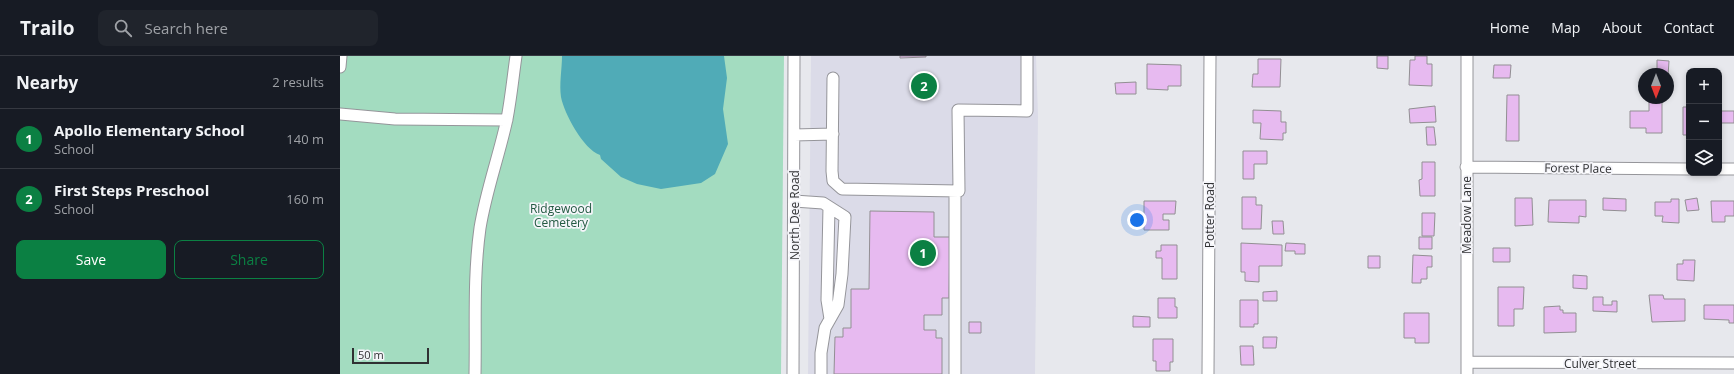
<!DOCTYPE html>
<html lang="en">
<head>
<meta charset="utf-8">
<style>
  body { margin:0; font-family:"Open Sans",sans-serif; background:#20242c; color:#f1f3f6 }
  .controls { position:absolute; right:12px; top:12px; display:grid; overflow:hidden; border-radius:8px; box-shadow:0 2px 6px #0003 }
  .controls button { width:36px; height:36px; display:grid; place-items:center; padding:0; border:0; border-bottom:1px solid #363941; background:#171b24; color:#f1f3f6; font:20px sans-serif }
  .compass { position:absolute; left:1298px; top:12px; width:36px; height:36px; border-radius:50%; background:#171b24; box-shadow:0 2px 6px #0003; rotate:180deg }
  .scale { position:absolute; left:12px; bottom:10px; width:77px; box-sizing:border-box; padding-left:4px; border:2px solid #303133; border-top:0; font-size:11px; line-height:14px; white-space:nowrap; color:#303133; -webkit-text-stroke:3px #f5f5fa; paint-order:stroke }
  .you { position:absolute; left:797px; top:164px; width:14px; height:14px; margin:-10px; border:3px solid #fff; border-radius:50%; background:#1a73e8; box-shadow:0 0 0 6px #1a73e833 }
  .badge { display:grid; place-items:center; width:26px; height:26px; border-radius:50%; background:#0b8043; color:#fff; font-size:13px; font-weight:700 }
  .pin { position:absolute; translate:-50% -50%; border:2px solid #fff; box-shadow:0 1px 4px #0006 }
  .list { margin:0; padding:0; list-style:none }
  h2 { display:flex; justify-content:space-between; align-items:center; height:52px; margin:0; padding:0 16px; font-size:17px }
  h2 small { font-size:13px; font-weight:400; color:#9ea1a6 }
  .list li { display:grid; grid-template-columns:26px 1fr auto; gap:12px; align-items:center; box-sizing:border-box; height:60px; padding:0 16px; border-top:1px solid #363941 }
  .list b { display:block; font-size:15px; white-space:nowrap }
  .list p { margin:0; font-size:13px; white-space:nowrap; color:#9ea1a6 }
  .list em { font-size:13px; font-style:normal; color:#9ea1a6 }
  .actions { display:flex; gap:8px; padding:12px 16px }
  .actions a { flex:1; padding:9px 0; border:1px solid #0b8043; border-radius:8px; text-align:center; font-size:14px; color:#0b8043 }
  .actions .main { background:#0b8043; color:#fff }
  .icon { flex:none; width:22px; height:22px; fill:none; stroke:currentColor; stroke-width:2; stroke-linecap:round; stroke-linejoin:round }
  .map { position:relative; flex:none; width:1394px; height:318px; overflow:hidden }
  header { display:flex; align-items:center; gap:24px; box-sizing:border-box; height:56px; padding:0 20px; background:#171b24; border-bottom:1px solid #363941 }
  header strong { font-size:19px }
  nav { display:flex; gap:22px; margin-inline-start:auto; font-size:14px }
  .search { width:280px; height:36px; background:#20242c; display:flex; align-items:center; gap:10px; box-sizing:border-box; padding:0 14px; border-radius:8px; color:#9ea1a6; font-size:15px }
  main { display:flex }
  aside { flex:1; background:#171b24 }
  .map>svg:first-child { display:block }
  .built { fill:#dbdbe8 }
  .green { fill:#a3dcc0 }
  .water { fill:#50abb7 }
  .building { fill:#e7baf0; stroke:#928f93 }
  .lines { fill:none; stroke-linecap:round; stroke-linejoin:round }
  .minor-casing { stroke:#95959a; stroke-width:13 }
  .minor { stroke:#fff; stroke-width:11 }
  .labels { text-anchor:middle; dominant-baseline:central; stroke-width:3.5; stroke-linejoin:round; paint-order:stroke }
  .street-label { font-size:12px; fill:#303133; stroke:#f5f5fa }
  .park-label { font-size:12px; fill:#235a42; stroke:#f5f5fa }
</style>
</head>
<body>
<header>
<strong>Trailo</strong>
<div class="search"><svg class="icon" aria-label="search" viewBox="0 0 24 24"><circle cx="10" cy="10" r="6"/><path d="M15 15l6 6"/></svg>Search here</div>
<nav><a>Home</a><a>Map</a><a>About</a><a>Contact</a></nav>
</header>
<main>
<aside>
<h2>Nearby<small>2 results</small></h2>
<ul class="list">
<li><span class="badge">1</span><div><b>Apollo Elementary School</b><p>School</p></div><em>140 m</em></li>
<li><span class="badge">2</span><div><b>First Steps Preschool</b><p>School</p></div><em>160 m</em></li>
</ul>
<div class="actions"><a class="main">Save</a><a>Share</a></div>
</aside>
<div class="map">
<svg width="1394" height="318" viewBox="0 0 1394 318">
  <rect width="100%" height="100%" fill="#e7e8ed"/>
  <path class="built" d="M471,0H696L698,60L695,318H468Z"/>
  <path class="green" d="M0,0H444L441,318H0Z"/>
  <path class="water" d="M222,0H384L387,22L383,53L388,88L375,118L361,127L321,133L297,128L281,121L261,103L260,99C243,93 224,57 221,41C219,28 222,13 222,0Z"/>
  <path class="building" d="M560,0H586V1L560,2Z
    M1037,0H1048V13L1037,12Z
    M1075,0H1087V8H1092V30L1069,29L1070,4H1075Z
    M918,3H941L940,31H912L913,18H918Z
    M1317,4L1329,5L1328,20V18H1317Z
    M807,8L841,9V30H828V34L807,33Z
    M1154,9H1171L1170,22H1153Z
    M796,26V38H776L775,27Z
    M1167,39H1179V85H1166Z
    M1309,42H1322V77H1306V72H1290V55H1309Z
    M1095,50L1096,66L1070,67L1069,53Z
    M1343,51H1349V79H1343Z
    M913,54L941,55V66H946V77H943V84L920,83L921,67H913Z
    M1380,55H1394V67H1380Z
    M1086,71H1094L1096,89H1087Z
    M903,95H927V108H914V123H903Z
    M1082,106H1095V140H1080L1079,124L1082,123Z
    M902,141H916V149H922L921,173H902Z
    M1175,142H1192L1193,169L1175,170Z
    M1263,142L1286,143V155L1263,154Z
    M1357,142L1359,154L1347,155L1345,144Z
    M1331,143H1339V167L1322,166L1323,160H1315V146H1331Z
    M1209,144H1246V161L1239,160V167L1208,166Z
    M804,145H836L835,158H823V164H829V174H804Z
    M1371,145H1394V160H1385V166H1372Z
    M530,155L594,156V181H610L609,242H602V259H584V274H596V282H602V318H494L495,281H503V272H511V233H529Z
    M1082,157H1095L1094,180H1082Z
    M932,165H943L944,178H933Z
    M1079,181H1092V193H1079Z
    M901,187L942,189V210H919V226L905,225V216H901Z
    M946,187L965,188V198H955V195H945Z
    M821,189H837V223H822V202H816V195H821Z
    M1153,192H1170V206H1153Z
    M1073,199L1092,200V211H1087V223H1081V227H1072Z
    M1028,200H1040V212H1028Z
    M1343,204H1355L1354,225L1337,224V208H1343Z
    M1233,219L1247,220V233L1233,232Z
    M1158,231H1184L1183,253H1174V270H1158Z
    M937,235V245H923V236Z
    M1309,239H1323L1324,243H1345V265L1312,266Z
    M1253,241H1263V249H1272V245H1277V256L1253,255Z
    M818,242H835V251H837V262H818Z
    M900,244H918V268H914V271H900Z
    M1364,249H1394V267H1389V264L1364,263Z
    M1220,250V254H1223V257H1236V276L1204,277V251Z
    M1064,257H1089V287H1075V282H1064Z
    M793,260L810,261V271H793Z
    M629,266H641V277H629Z
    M923,281H937L936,292H923Z
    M813,283H833V306H830V315H816V305H813Z
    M900,290H913L914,309H901Z"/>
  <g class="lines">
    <g class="minor-casing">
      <path id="minor" d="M0,11L1,0
        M493,22L492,115L493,125L502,133L619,135L618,54L687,55V0
        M0,58L55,63L167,64
        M454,79L493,78
        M1126,111L1349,113
        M1379,113H1394
        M615,135V318
        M454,145L483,147L505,161L502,218L498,249L485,272L481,297V318
        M489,151L487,244L490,263
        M1127,306L1394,307
        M135,318C136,268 133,223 140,172C146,135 159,100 167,63C171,42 173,21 176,0
        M453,318L454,0
        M868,318L870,0
        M1127,318V0"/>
    </g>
    <use href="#minor" class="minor"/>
  </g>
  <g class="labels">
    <g class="street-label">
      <text transform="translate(1238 112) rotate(1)">Forest Place</text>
      <text transform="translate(454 159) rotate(-90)">North Dee Road</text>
      <text transform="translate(869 159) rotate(-90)">Potter Road</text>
      <text transform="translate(1126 159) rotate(-90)">Meadow Lane</text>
      <text x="1260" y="307">Culver Street</text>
    </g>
    <g class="park-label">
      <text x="221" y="152">Ridgewood<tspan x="221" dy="14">Cemetery</tspan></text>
    </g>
  </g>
</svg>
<div class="controls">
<button>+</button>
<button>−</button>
<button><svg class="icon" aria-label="layers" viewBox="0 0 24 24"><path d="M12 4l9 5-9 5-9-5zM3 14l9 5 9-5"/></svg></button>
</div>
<svg class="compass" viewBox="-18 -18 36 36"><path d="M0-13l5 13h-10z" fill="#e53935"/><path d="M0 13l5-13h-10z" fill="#9ea1a6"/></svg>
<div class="scale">50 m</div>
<div class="you"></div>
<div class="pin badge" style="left:583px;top:197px">1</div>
<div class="pin badge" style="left:584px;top:30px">2</div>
</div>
</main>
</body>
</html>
